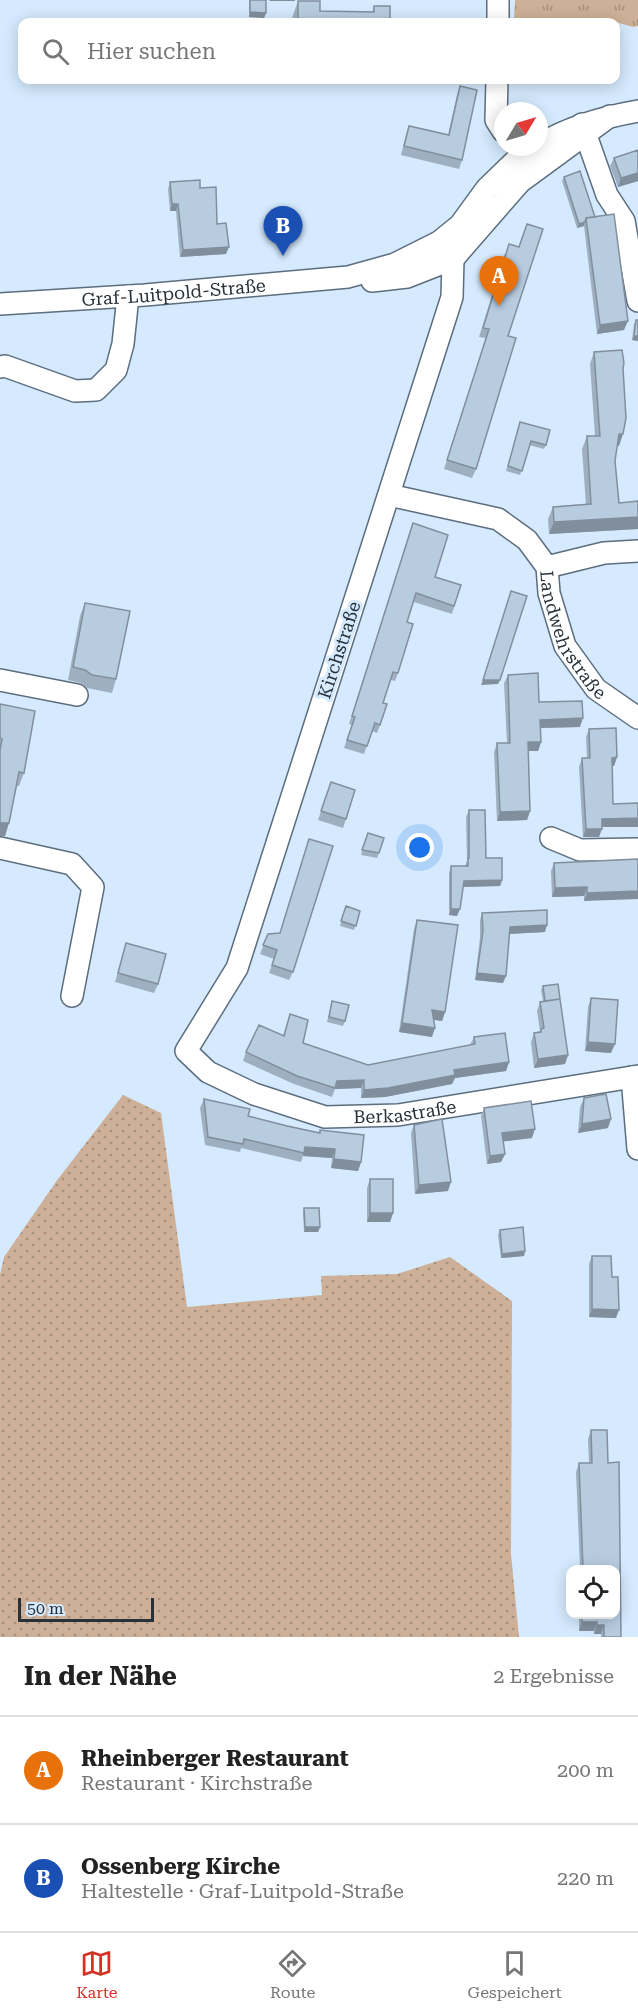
<!DOCTYPE html>
<html lang="de">
<head>
<meta charset="utf-8">
<style>
  body { margin:0; font-family:"Roboto Serif",serif; background:#f6f6f6; color:#222 }
  .controls { position:absolute; right:18px; bottom:18px; display:grid; overflow:hidden; border-radius:12px; box-shadow:0 3px 15px #0003 }
  .controls button { width:54px; height:54px; display:grid; place-items:center; padding:0; border:0; border-bottom:2px solid #e0e0e0; background:#fff; color:#222; font:30px sans-serif }
  .compass { position:absolute; left:494px; top:102px; width:54px; height:54px; border-radius:50%; background:#fff; box-shadow:0 3px 15px #0003; rotate:52deg }
  .scale { position:absolute; left:18px; bottom:15px; width:136px; box-sizing:border-box; padding-left:6px; border:3px solid #283038; border-top:0; font-size:16px; line-height:21px; white-space:nowrap; color:#283038; -webkit-text-stroke:4px #d5eafe; paint-order:stroke }
  .you { position:absolute; left:420px; top:848px; width:21px; height:21px; margin:-15px; border:4px solid #fff; border-radius:50%; background:#1a73e8; box-shadow:0 0 0 9px #1a73e833 }
  .badge { display:grid; place-items:center; width:39px; height:39px; border-radius:50%; background:#d93025; color:#fff; font-size:20px; font-weight:700 }
  .pin { position:absolute; translate:-50% -50px; filter:drop-shadow(0 2px 3px #0008) }
  .pin::after { content:''; position:absolute; top:32px; width:21px; height:18px; background:inherit; clip-path:polygon(0 0,100% 0,50% 100%) }
  .list { margin:0; padding:0; list-style:none }
  h2 { display:flex; justify-content:space-between; align-items:center; height:78px; margin:0; padding:0 24px; font-size:26px }
  h2 small { font-size:20px; font-weight:400; color:#767676 }
  .list li { display:grid; grid-template-columns:39px 1fr auto; gap:18px; align-items:center; box-sizing:border-box; height:108px; padding:0 24px; border-top:2px solid #e0e0e0 }
  .list b { display:block; font-size:22px; white-space:nowrap }
  .list p { margin:0; font-size:20px; white-space:nowrap; color:#767676 }
  .list em { font-size:20px; font-style:normal; color:#767676 }
  .icon { flex:none; width:33px; height:33px; fill:none; stroke:currentColor; stroke-width:2; stroke-linecap:round; stroke-linejoin:round }
  .map { position:relative; flex:none; width:638px; height:1637px; overflow:hidden }
  .search { position:absolute; background:#fff; box-shadow:0 3px 15px #0003; left:18px; right:18px; top:18px; height:66px; display:flex; align-items:center; gap:15px; box-sizing:border-box; padding:0 21px; border-radius:12px; color:#767676; font-size:22px }
  .sheet { height:294px; background:#fff }
  nav { display:flex; justify-content:space-around; align-items:center; box-sizing:border-box; height:84px; border-top:2px solid #e0e0e0; background:#fff; font-size:16px; color:#767676 }
  nav a { display:grid; justify-items:center; gap:3px }
  nav .on { color:#d93025 }
  .map>svg:first-child { display:block }
  .grass { fill:url(#grass-dots) }
  .park { fill:url(#park-tufts) }
  .lines { fill:none; stroke-linecap:round; stroke-linejoin:round }
  .minor-casing { stroke:#5b6d7e; stroke-width:24 }
  .minor { stroke:#fff; stroke-width:21 }
  .wall { fill:#9eafc1 }
  .shaded-wall { fill:#818f9d }
  .building { fill:#b8cce0; stroke:#818f9d; stroke-width:1.5 }
  .labels { text-anchor:middle; dominant-baseline:central; stroke-width:6; stroke-linejoin:round; paint-order:stroke }
  .street-label { font-size:18px; fill:#283038; stroke:#d5eafe }
</style>
</head>
<body>
<div class="map">
<svg width="638" height="1637" viewBox="0 0 638 1637">
  <defs>
    <pattern id="grass-dots" width="8" height="8" patternUnits="userSpaceOnUse" patternTransform="scale(1.5)"><rect width="8" height="8" fill="#cdb097"/><path d="M2 2h.1M6 6h.1" fill="none" stroke="#a6907c" stroke-width="1.8" stroke-linecap="round"/></pattern>
    <pattern id="park-tufts" width="24" height="20" patternUnits="userSpaceOnUse" patternTransform="scale(1.5)"><rect width="24" height="20" fill="#cdb097"/><path d="M3 7l-1-3M5 7V3M7 7l1-3M15 17l-1-3M17 17v-4M19 17l1-3" fill="none" stroke="#a6907c"/></pattern>
  </defs>
  <rect width="100%" height="100%" fill="#d5eafe"/>
  <path class="grass" d="M123,1095L161,1113L187,1307L322,1295L321,1276L397,1274L450,1257L512,1301L511,1554L519,1637H0V1275L4,1257L58,1179Z"/>
  <path class="park" d="M515,0H638V26L633,27L616,22H514Z"/>
  <g class="lines">
    <g class="minor-casing">
      <g id="minor">
        <path d="M498,22V0"/>
        <path d="M497,80L496,120L503,131"/>
        <path d="M582,124L607,195L624,221L638,301"/>
        <path d="M539,145C570,126 603,117 638,111"/>
        <path id="s1" d="M439,242L453,259L452,297L237,968L186,1051L208,1072L254,1094L325,1117L398,1115L638,1076"/>
        <path d="M372,281L407,277L453,259L520,182L610,116"/>
        <path id="s2" d="M0,304L145,295L348,277L395,264L439,242L460,225L487,188L518,158L535,147"/>
        <path d="M0,367L5,366L75,391L96,390L116,370L123,344L128,296"/>
        <path id="s3" d="M389,495L498,519L527,540L547,567L549,593L565,646L596,689L638,718"/>
        <path d="M547,567L604,553L638,551"/>
        <path d="M0,680L77,695"/>
        <path d="M551,838L580,850L638,849"/>
        <path d="M0,848L72,864L93,887L72,996"/>
        <path d="M632,1077L638,1149"/>
      </g>
    </g>
    <use href="#minor" class="minor"/>
  </g>
  <path class="wall" d="M249,0H266V13L264,18L249,17Z
    M298,1L320,11L372,12L374,6L390,22H292V18Z
    M460,86L462,160L459,169L401,155L406,135L409,126L448,135L457,95Z
    M638,150V181L618,187L610,166L614,158Z
    M580,171L624,330L597,334L584,226L577,228L562,181L564,177Z
    M170,182L200,188L226,254L180,257L176,211H170L168,189Z
    M505,253L508,336L476,469L472,478L444,469L486,338L479,337Z
    M636,320L638,341L632,340L634,324Z
    M594,352L623,368L619,446H617L615,461L619,503L638,501V529L549,534L548,519L553,507L586,505L582,449L587,436H595L590,364Z
    M519,427L546,445L544,449L529,445L520,475L506,471Z
    M410,531L435,577L461,585L452,614L414,602L407,622L398,673L395,681L391,680L383,703L380,725L377,733L372,731L364,754L344,748L352,725L349,724Z
    M85,603L116,679L112,693L87,688L80,683L68,680L80,616Z
    M508,675L539,702L580,727L541,728V742L538,751H528L530,811L527,820L497,821L494,752L497,743H507L504,683Z
    M0,704L24,773L19,786H17L5,836H0Z
    M589,729L617,757L614,766H612L613,804L638,803V827H602L599,837H583L579,767L582,758H587L586,737Z
    M331,782L346,819L343,828L318,820Z
    M469,810L486,858L502,880L500,886L463,887L457,916L449,915V873L451,866H465L467,861L466,817Z
    M368,833L384,838L377,858L361,855Z
    M638,859L584,901V896L552,897L551,871L554,863Z
    M346,906L360,911L354,930L340,926Z
    M482,913L545,932L509,934L503,983L475,980L480,938V920Z
    M417,920L445,1012L442,1021L434,1020L432,1037L399,1032L414,929Z
    M268,934L293,972L289,980L269,973L274,959L260,954Z
    M126,943L158,984L154,993L115,982Z
    M543,986L568,1055L565,1064L534,1068L531,1042L534,1033L540,1031L537,1011L540,1002L543,1001L541,990Z
    M591,998L611,1053L585,1051L588,1007Z
    M332,1001L345,1021L343,1026L327,1022Z
    M290,1014L303,1043L368,1065L470,1045L474,1037L509,1062L506,1071L455,1078L452,1084L385,1097L361,1098V1088L335,1089L332,1097L294,1084L243,1061L246,1052L283,1036Z
    M584,1098L608,1128L578,1133L580,1107Z
    M204,1099L248,1116L319,1133L320,1130L361,1162L358,1171L331,1168L332,1158L303,1156L301,1162L241,1148L240,1152L205,1145L200,1108Z
    M484,1108L532,1138L503,1141L505,1154L501,1162L487,1164L481,1116Z
    M414,1125L448,1191L415,1194L411,1133Z
    M370,1179L393,1213L390,1222H367V1188Z
    M304,1208L320,1227L318,1232H304L303,1212Z
    M500,1230L525,1251L524,1256L501,1258L498,1235Z
    M592,1256L612,1277L616,1318L589,1317V1264Z
    M591,1430L608,1463L621,1637H601V1634H594V1631H579V1614H615V1569H580L576,1472L579,1463H589L588,1439Z"/>
  <path class="shaded-wall" d="M270,0H295V1H269Z
    M250,12L266,13L264,18L249,17Z
    M638,173V181L618,187L621,178Z
    M172,204H178L176,211H170Z
    M585,222L584,226L577,228L579,224Z
    M229,247L226,254L180,257L183,250Z
    M628,321L624,330L597,334L600,325Z
    M634,336H638V341L632,340Z
    M619,434H623L619,446H614Z
    M638,517V529L549,534L554,522Z
    M483,680H500L498,684L481,685Z
    M583,718L580,727L537,728L540,720Z
    M528,742H541L538,751H525Z
    M617,757L614,766H609L612,758Z
    M530,811L527,820L497,821L500,812Z
    M638,818V827H599L602,819Z
    M0,823H9L5,836H0Z
    M586,829H602L599,837H583Z
    M502,880L500,886L462,887L464,881Z
    M587,887L584,896L552,897L555,888Z
    M638,891V899L584,901L587,893Z
    M451,909H460L457,916L449,915Z
    M547,925L545,932L508,934L510,927Z
    M477,973L506,976L503,983L475,980Z
    M432,1010L445,1012L442,1021L429,1019Z
    M402,1023L435,1028L432,1037L399,1032Z
    M588,1042L615,1044L611,1053L585,1051Z
    M568,1055L565,1064L534,1068L538,1059Z
    M509,1062L506,1071L455,1078L452,1084L385,1097L361,1098L364,1090L454,1070Z
    M364,1080L361,1088L335,1089L337,1081Z
    M611,1119L608,1128L578,1133L582,1124Z
    M535,1129L532,1138L499,1142L502,1133Z
    M305,1147L335,1149L332,1158L303,1156Z
    M505,1154L501,1162L487,1164L490,1156Z
    M334,1159L361,1162L358,1171L331,1168Z
    M451,1182L448,1191L415,1194L419,1185Z
    M370,1213H393L390,1222H367Z
    M305,1227H320L318,1232H304Z
    M525,1251L524,1256L501,1258L502,1254Z
    M592,1309L619,1310L616,1318L589,1317Z
    M582,1622H597L594,1631H579Z
    M597,1625H604L601,1634H594Z"/>
  <path class="building" d="M250,0H266V13L250,12Z
    M298,1H320V11L374,12V6H390V22H298Z
    M460,86L477,90L462,160L404,146L409,126L449,135Z
    M638,150V173L621,178L614,158Z
    M580,171L595,217L586,218L585,222L579,224L564,177Z
    M200,180V188L216,187L217,224L226,223L229,247L183,250L178,204H172L170,182Z
    M614,214L628,321L600,325L586,218Z
    M527,224L543,229L508,336L516,338L476,469L447,460L489,329L483,328L509,244L519,247Z
    M636,320H638V336H634Z
    M622,350L624,363L623,368L626,418L623,434H619L615,461L619,503L638,501V517L554,522L553,507L591,504L587,436H600L594,352Z
    M520,422L550,430L546,445L531,441L522,471L508,466Z
    M413,523L448,535L435,577L461,585L454,606L416,593L407,622L413,624L398,673L393,672L383,703L387,704L380,725L375,723L367,746L347,740L355,717L352,716Z
    M511,591L527,596L500,680H483Z
    M85,603L130,611L116,679L92,675L85,670L73,667Z
    M538,673L539,702L582,701L583,718L540,720L541,742H528L530,811L500,812L497,743H510L508,675Z
    M0,704L35,711L24,773L19,772L9,823H0V750L2,739L0,738Z
    M616,728L617,757L612,758L613,804L638,803V818L602,819V829H586L582,758H590L589,729Z
    M331,782L355,790L346,819L321,811Z
    M469,810H485L486,858H502V880L464,881L460,909H451V866H468V858H469Z
    M368,833L384,838L379,853L362,850Z
    M309,839L333,846L293,972L272,965L277,950L263,945L268,934L280,933Z
    M638,859V891L587,893V887L555,888L554,863Z
    M346,906L360,911L356,926L341,921Z
    M547,910V925L510,927L506,976L477,973L483,931L482,913Z
    M417,920L458,925L445,1012L432,1010L435,1028L402,1023Z
    M126,943L166,954L158,984L118,973Z
    M558,984L560,999L545,1001L543,986Z
    M591,998L618,1000L615,1044L588,1042Z
    M560,999L568,1055L538,1059L534,1033L541,1032V1029L544,1028L540,1002Z
    M332,1001L349,1005L345,1021L329,1017Z
    M290,1014L308,1020L303,1043L368,1065L475,1044L474,1037L505,1033L509,1062L454,1070L455,1075L388,1088L364,1090V1080L337,1081L335,1088L297,1076L246,1052L259,1025L284,1036Z
    M606,1094L611,1119L582,1124L584,1098Z
    M204,1099L250,1109L248,1116L287,1126L320,1133V1130L364,1135L361,1162L334,1159L335,1149L305,1147L304,1153L244,1139L243,1144L208,1137Z
    M531,1101L535,1129L502,1133L505,1154L490,1156L484,1108Z
    M442,1119L451,1182L419,1185L414,1125Z
    M370,1179H393V1213H370Z
    M304,1208H319L320,1227H305Z
    M523,1227L525,1251L502,1254L500,1230Z
    M592,1256H611L612,1277H618L619,1310L592,1309Z
    M591,1430H607L608,1463L619,1462L621,1637H604V1625H597V1622H582V1614H615V1569H583L579,1463H592Z"/>
  <g class="labels">
    <g class="street-label">
      <text stroke="none"><textPath href="#s2" startOffset="174">Graf-Luitpold-Straße</textPath></text>
      <text stroke="none"><textPath href="#s3" startOffset="255">Landwehrstraße</textPath></text>
      <text transform="translate(339 650) rotate(-72)">Kirchstraße</text>
      <text stroke="none"><textPath href="#s1" startOffset="1098">Berkastraße</textPath></text>
    </g>
  </g>
</svg>
<div class="controls">
<button><svg class="icon" aria-label="locate" viewBox="0 0 24 24"><circle cx="12" cy="12" r="6"/><path d="M12 2v4M12 18v4M2 12h4M18 12h4"/></svg></button>
</div>
<svg class="compass" viewBox="-18 -18 36 36"><path d="M0-13l5 13h-10z" fill="#e53935"/><path d="M0 13l5-13h-10z" fill="#767676"/></svg>
<div class="scale">50 m</div>
<div class="you"></div>
<div class="pin badge" style="left:499px;top:306px;background:#e8710a">A</div>
<div class="pin badge" style="left:283px;top:256px;background:#1a4fb4">B</div>
<div class="search"><svg class="icon" aria-label="search" viewBox="0 0 24 24"><circle cx="10" cy="10" r="6"/><path d="M15 15l6 6"/></svg>Hier suchen</div>
</div>
<section class="sheet">
<h2>In der Nähe<small>2 Ergebnisse</small></h2>
<ul class="list">
<li><span class="badge" style="background:#e8710a">A</span><div><b>Rheinberger Restaurant</b><p>Restaurant · Kirchstraße</p></div><em>200 m</em></li>
<li><span class="badge" style="background:#1a4fb4">B</span><div><b>Ossenberg Kirche</b><p>Haltestelle · Graf-Luitpold-Straße</p></div><em>220 m</em></li>
</ul>
</section>
<nav>
<a class="on"><svg class="icon" aria-label="map" viewBox="0 0 24 24"><path d="M3 6l6-2 6 2 6-2v14l-6 2-6-2-6 2zM9 4v14M15 6v14"/></svg>Karte</a>
<a><svg class="icon" aria-label="directions" viewBox="0 0 24 24"><path d="M12 3l9 9-9 9-9-9zM9 14v-3h6M13 9l2 2-2 2"/></svg>Route</a>
<a><svg class="icon" aria-label="saved" viewBox="0 0 24 24"><path d="M7 4h10v16l-5-4-5 4z"/></svg>Gespeichert</a>
</nav>
</body>
</html>
